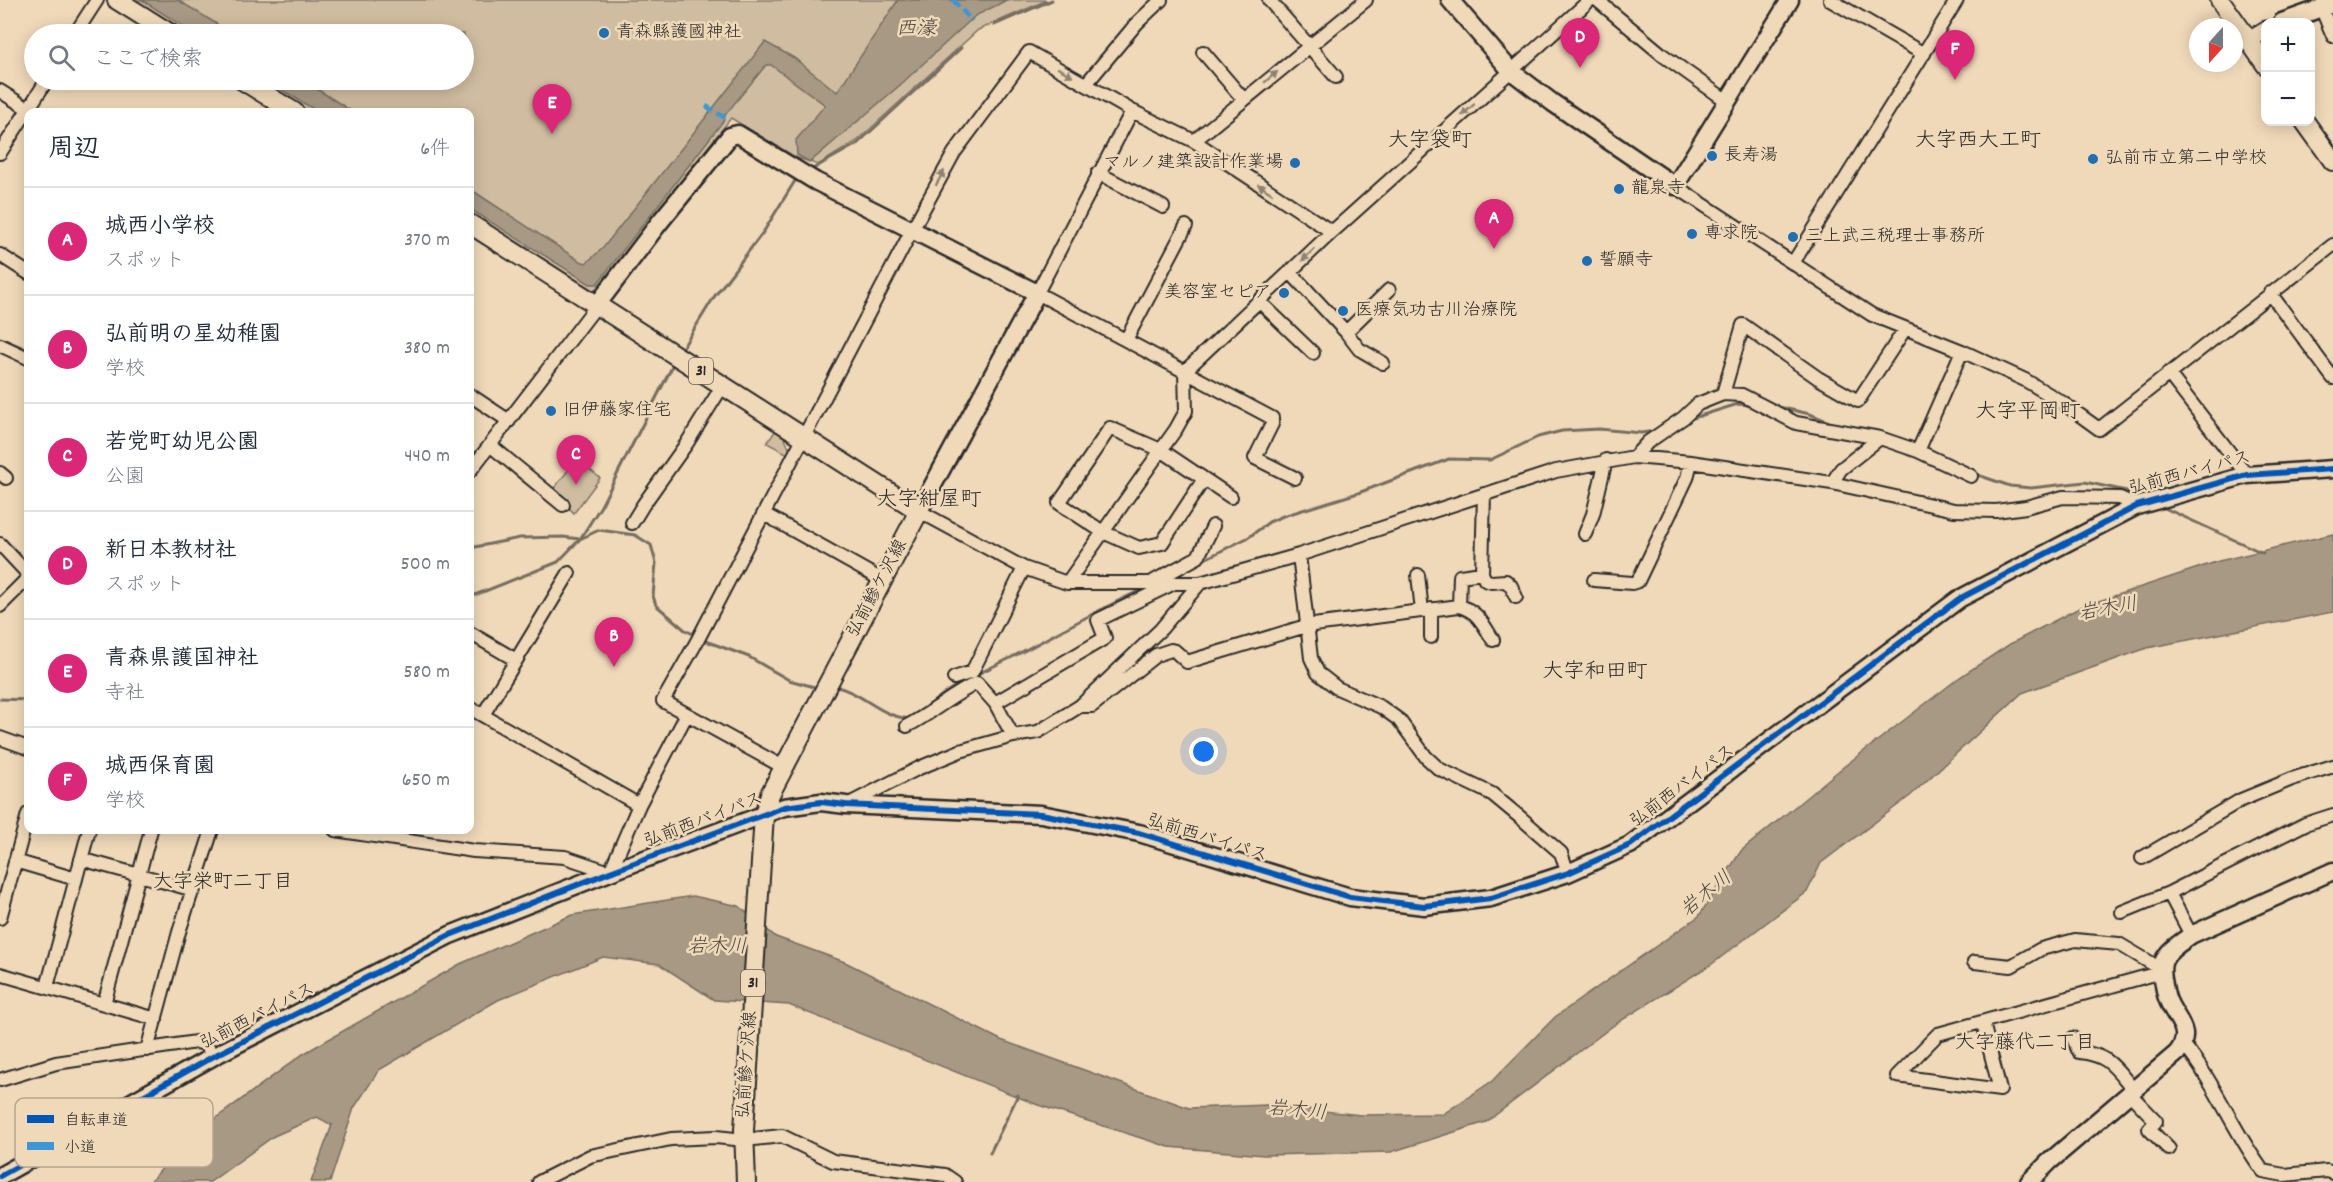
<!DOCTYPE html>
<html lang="ja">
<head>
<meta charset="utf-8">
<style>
  body { margin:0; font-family:Dekko,"Klee One",sans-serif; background:#f2f2f3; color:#1f2937 }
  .controls { position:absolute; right:18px; top:18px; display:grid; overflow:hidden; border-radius:12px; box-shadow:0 3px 15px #0003 }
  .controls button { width:54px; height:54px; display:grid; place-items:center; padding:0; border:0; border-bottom:2px solid #e0e1e3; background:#fff; color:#1f2937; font:30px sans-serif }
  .compass { position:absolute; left:2189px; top:18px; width:54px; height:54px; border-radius:50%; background:#fff; box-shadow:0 3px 15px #0003; rotate:201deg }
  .you { position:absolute; left:1204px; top:752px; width:21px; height:21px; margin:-15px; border:4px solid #fff; border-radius:50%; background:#1a73e8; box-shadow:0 0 0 9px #1a73e833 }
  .badge { display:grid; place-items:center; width:39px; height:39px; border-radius:50%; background:#db2777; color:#fff; font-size:20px; font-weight:700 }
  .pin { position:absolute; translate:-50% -50px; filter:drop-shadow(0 2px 3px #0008) }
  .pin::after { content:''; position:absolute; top:32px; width:21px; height:18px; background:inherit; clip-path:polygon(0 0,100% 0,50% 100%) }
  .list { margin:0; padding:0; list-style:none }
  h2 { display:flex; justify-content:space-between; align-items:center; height:78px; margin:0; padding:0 24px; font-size:26px }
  h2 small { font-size:20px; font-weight:400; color:#747a83 }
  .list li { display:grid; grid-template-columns:39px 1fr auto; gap:18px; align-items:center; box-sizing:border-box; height:108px; padding:0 24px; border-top:2px solid #e0e1e3 }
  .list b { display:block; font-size:22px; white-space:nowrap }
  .list p { margin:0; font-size:20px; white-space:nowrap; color:#747a83 }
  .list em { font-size:20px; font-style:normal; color:#747a83 }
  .icon { flex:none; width:33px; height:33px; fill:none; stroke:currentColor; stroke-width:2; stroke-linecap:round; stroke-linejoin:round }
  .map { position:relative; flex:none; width:2333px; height:1182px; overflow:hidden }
  .search { position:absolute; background:#fff; box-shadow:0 3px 15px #0003; left:24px; top:24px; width:450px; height:66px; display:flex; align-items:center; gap:15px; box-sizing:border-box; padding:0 21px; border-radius:33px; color:#747a83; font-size:22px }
  .panel { position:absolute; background:#fff; box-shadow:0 3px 15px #0003; left:24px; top:108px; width:450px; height:726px; border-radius:12px }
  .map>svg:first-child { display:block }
  .green { fill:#d0bda1; stroke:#7e7466; stroke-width:1.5 }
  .water { fill:#a79984; stroke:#756d60; stroke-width:1.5 }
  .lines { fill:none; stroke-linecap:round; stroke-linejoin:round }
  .stream { stroke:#756d60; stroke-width:3 }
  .street-casing { stroke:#2b2b2b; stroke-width:16 }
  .secondary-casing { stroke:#2b2b2b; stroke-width:21 }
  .primary-casing { stroke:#2b2b2b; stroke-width:22 }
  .street { stroke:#f0d9b9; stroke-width:12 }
  .secondary { stroke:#f0d9b9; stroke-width:16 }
  .primary { stroke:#f0d9b9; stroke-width:18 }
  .quiet { stroke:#3c96d7; stroke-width:4.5; stroke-dasharray:9 4.5; stroke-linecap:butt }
  .cycleway-casing { stroke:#f0d9b9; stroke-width:10 }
  .cycleway { stroke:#0057b8; stroke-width:6 }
  .oneway { fill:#8e8272 }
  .poi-dot { fill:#1f6fb2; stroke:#f0d9b9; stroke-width:2 }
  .labels { text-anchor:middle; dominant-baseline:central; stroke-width:5; stroke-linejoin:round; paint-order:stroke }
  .shield { fill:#f0d9b9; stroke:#665f56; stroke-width:1.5 }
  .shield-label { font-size:16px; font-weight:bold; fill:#2b2b2b }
  .poi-label { font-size:18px; fill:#2b2b2b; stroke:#f0d9b9; text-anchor:start }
  .street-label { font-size:18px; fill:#2b2b2b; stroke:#f0d9b9 }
  .water-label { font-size:20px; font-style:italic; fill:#4a4641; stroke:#f0d9b9 }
  .neighbourhood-label { font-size:20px; fill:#2b2b2b; stroke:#f0d9b9 }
  .quarter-label { font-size:21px; fill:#2b2b2b; stroke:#f0d9b9 }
  .key { fill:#f0d9b9; stroke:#b5a58e; stroke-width:1.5 }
  .key-label { font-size:16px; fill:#2b2b2b }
</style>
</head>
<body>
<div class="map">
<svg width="2333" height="1182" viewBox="0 0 2333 1182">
  <rect width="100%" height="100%" fill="#f0d9b9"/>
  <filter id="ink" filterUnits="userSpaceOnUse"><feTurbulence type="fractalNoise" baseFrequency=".0167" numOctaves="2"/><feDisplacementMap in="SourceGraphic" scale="12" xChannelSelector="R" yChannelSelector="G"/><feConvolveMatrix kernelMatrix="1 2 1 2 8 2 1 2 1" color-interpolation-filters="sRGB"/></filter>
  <g filter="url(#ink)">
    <path class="green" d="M133,0H1047L978,30L857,141L818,165L795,157L731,118L594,291L470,213V112H310L258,80H464V34H187Z
      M776,430L783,435L790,450L788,454L767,443Z
      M577,459L600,478L574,513L552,491Z"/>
    <path class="water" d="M142,0H178L233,34H195Z
      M898,0H1007L975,16L899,86L810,162L797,155L796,140L825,105L771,65H766L725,115L724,120L597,284H590L470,209V189L580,261L586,263L603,248L765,42L794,58L837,92Z
      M266,80H303L353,112H318Z
      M2333,534V612L2147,648L2022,693L1910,796L1821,863L1807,892L1712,964L1614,1025L1486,1122L1391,1152L1264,1155L1169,1147L1038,1105L789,1005L714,1000L659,964L603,957L498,1000L379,1070L354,1108L330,1182H311L332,1125L317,1117L274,1136L210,1182H150L189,1138L303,1054L460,964L572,915L693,896L739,906L776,937L845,962L1001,1040L1189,1108L1267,1105L1361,1115L1443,1114L1492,1081L1555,1017L1699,916L1741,851L1842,768L1960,677L2010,644L2081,607L2219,561Z"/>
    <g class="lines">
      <path class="stream" d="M994,25L1052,0
        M809,171L857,144L961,48
        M0,338L28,350
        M680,352L714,297L764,231L798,176
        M1774,406L1810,414L1834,424
        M1690,419L1738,404L1750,405
        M1975,474L2010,486L2031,488L2085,482L2131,492L2143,498
        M2160,506L2263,553
        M470,548L520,538L563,537L580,539L599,530L635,535L651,545L656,563L653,596L656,605L685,630L697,636
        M1201,561L1249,537L1269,522L1283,516L1358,493L1449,459L1490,460L1538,437L1562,431L1599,429L1641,433L1655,431
        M470,597L558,562L580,539L601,506L674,363
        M703,640L749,657L789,680L818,688
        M833,686C864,692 877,716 911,719
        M0,699L28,700
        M929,706C953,683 986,671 1016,655C1058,633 1099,609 1143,589
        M990,1153L1018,1095"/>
      <g class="street-casing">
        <path id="street" d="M1269,0L1336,77
          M1597,0L1664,56L1727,101
          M1830,0L1924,54
          M2325,17L2333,36
          M75,34L97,0
          M1203,52L1244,100
          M1086,84L1137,23L1161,0
          M0,91L33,112
          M1194,141L1366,0
          M0,153L47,80
          M1098,173L1163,207
          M1675,186L1872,315L1962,351L2025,380L2063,403L2099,429L2333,245
          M0,255L28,273
          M1793,263L1957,0
          M1290,272L1346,332L1359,349L1383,363
          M2270,293L2333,378
          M1259,301L1313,353
          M1346,332L1389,290
          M1126,340L1186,226
          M0,345L28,358
          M2168,373L2247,475
          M1723,394L1743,325L1818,378L1858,401L1905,329
          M470,395L509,421
          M490,445L563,505
          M1918,451L1962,351
          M1634,457L1648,442L1683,418L1698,404L1723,394L1742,395L1796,423L1880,438L1918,451L1971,476
          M470,471L597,305
          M0,473L6,478
          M1295,478L1255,458L1272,424V418L1037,293L1132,111L1194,141L1332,232
          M1204,479L1162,543L1139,548L1103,532L1059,503L1110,428L1161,450L1231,497
          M1832,483L1841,469L1880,438
          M1484,494L1482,573L1485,580L1491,582L1506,581L1511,586L1516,597
          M919,511L1024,568L1067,583H1200L1299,555L1556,471L1634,457L1691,462L1832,483L1954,510L1996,511L2026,507L2063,497L2120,498L2137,506
          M764,514L882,580
          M632,523L643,505L687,443L723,385
          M1585,534L1593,514L1606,460
          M0,544L28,574
          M1299,555L1311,658L1318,673L1337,688L1381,707L1399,720L1426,757L1439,769L1492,794L1521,818L1561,853L1568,873
          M1418,575L1422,611
          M1594,580L1632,583L1638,581L1687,478L1691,462
          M1154,581L1198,557L1213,526
          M1067,583L1176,429L1186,411L1185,371L1332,232L1590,0
          M0,606L28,578
          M1459,606C1478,611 1483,624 1493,640
          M470,633L516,660
          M1431,637V609
          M954,678L972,672L1024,568
          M995,703L1105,638L1098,620L1172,584
          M1080,706H1092L1156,655L1171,650L1175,651L1187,662L1306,626L1459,606L1460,576L1482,573
          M470,708L639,805
          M483,715L569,573
          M907,726C932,713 952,695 977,683L995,703L1013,736
          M0,738L28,748
          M785,768L663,701L696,643L912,230L954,153L1029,52L1132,111
          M849,804L919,768L960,751L1013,736L1038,732L1080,706L1161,629L1200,583
          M335,830L474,851L565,857L610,872L639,805L687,714
          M2142,858L2241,800L2292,779L2333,766
          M81,859L194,890
          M15,861L76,879
          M2169,893L2191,935
          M2122,912L2169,893L2305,824L2333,815
          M0,918L28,814
          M1974,962L2011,966L2041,949L2075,940L2119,944L2161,969
          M0,974L156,1019
          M47,987L89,830
          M104,1004L151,830
          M1983,1023L2000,1090L1897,1076L1938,1034L2162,972
          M2073,1038L2079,1052C2110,1055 2115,1068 2134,1090
          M2184,1045C2216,1084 2233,1131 2263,1171L2284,1175L2327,1171L2333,1173
          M147,1050L179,932L212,830
          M0,1080L56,1063L196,1042L205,1044L214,1056
          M2130,1094L2156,1121L2149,1129L2169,1149
          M539,1182L590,1156L671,1139L716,1137L744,1140L782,1136L833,1161L945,1175L955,1182"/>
      </g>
      <g class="secondary-casing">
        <path id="secondary" d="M1450,0L1511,71L1553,103L1675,186L1790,0
          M2282,22L2333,4
          M2248,41L2266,30
          M597,305L659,223L730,136L738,134L815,181L1037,293L919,511
          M0,1176L214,1056L450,935L610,872L784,807L821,802L846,805L1041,814L1139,833L1350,897L1424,906L1491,898L1568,873L1630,845L1959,599L2137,506L2247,475L2333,469
          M2029,1182L2049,1162L2177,1053C2195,1030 2174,1019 2167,998C2165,992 2164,985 2163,979C2162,972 2161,967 2164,960C2169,949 2182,942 2191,935L2333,871"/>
      </g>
      <g class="primary-casing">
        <path id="primary" d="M117,0L171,34
          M2220,0L2266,65
          M242,80L294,112
          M2305,122L2333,161
          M470,224L919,511L770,794L764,815L744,1130L746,1182"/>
      </g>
      <use href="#street" class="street"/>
      <use href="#secondary" class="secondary"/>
      <use href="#primary" class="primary"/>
      <path class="quiet" d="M953,0L972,21
        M706,106L727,119"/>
      <g class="cycleway-casing">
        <path id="cycleway" d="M0,1176L214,1056L450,935L610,872L784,807L821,802L846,805L1041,814L1139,833L1350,897L1424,906L1491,898L1568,873L1630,845L1959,599L2137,506L2247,475L2333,469"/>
      </g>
      <use href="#cycleway" class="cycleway"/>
    </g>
    <defs><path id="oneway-solid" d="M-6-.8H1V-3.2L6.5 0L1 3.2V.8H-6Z" transform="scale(1.5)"/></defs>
    <g class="oneway">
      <use href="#oneway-solid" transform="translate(1065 72) rotate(29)"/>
      <use href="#oneway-solid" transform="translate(1271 77) rotate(-40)"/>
      <use href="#oneway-solid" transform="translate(1468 110) rotate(138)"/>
      <use href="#oneway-solid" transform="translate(940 178) rotate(-61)"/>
      <use href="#oneway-solid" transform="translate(1265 189) rotate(-147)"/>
      <use href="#oneway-solid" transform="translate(1308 255) rotate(136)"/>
    </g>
  </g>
  <g class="poi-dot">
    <circle cx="604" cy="33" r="6"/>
    <circle cx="1712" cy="156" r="6"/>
    <circle cx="2093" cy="159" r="6"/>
    <circle cx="1295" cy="163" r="6"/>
    <circle cx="1619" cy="189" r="6"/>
    <circle cx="1692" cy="234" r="6"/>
    <circle cx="1793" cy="237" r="6"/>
    <circle cx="1587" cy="261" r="6"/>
    <circle cx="1284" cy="293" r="6"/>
    <circle cx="1343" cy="311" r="6"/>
    <circle cx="551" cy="411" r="6"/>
  </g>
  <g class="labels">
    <g class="shield">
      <rect x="689" y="358" width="24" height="26" rx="4.5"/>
      <rect x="741" y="970" width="24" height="26" rx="4.5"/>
    </g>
    <g class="shield-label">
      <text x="701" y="371">31</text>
      <text x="753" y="983">31</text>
    </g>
    <g class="poi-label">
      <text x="616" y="33">青森縣護國神社</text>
      <text x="1724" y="156">長寿湯</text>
      <text x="2105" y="159">弘前市立第二中学校</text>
      <text x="1283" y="163" text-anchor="end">マルノ建築設計作業場</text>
      <text x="1631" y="189">龍泉寺</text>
      <text x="1704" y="234">専求院</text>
      <text x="1805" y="237">三上武三税理士事務所</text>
      <text x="1599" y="261">誓願寺</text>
      <text x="1272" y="293" text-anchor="end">美容室セピア</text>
      <text x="1355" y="311">医療気功古川治療院</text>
      <text x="563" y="411">旧伊藤家住宅</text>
    </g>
    <g class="street-label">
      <text transform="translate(2190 474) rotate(-15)">弘前西バイパス</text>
      <text transform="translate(878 589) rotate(-62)">弘前鰺ケ沢線</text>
      <text transform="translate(1683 787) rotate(-37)">弘前西バイパス</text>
      <text transform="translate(704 821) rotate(-21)">弘前西バイパス</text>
      <text transform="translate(1207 839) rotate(17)">弘前西バイパス</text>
      <text transform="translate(258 1017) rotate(-27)">弘前西バイパス</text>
      <text transform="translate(748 1065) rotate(-86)">弘前鰺ケ沢線</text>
    </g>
    <g class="water-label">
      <text x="916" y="30">西濠</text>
      <text transform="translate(2108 610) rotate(-10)">岩木川</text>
      <text transform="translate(1707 895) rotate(-40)">岩木川</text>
      <text x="717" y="948">岩木川</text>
      <text transform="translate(1297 1112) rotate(5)">岩木川</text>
    </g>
    <g class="neighbourhood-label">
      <text x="223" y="883">大字栄町二丁目</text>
      <text x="2025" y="1044">大字藤代二丁目</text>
    </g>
    <g class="quarter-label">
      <text x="1430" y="142">大字袋町</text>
      <text x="1978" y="142">大字西大工町</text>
      <text x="2028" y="413">大字平岡町</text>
      <text x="929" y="501">大字紺屋町</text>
      <text x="1595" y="673">大字和田町</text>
    </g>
  </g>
  <rect x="15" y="1098" width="198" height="69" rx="9" class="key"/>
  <rect x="27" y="1115" width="27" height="8" fill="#0057b8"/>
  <rect x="27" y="1142" width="27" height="8" fill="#3c96d7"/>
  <g class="key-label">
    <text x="64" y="1125">自転車道</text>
    <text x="64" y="1152">小道</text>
  </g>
</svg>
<div class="controls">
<button>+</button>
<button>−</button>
</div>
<svg class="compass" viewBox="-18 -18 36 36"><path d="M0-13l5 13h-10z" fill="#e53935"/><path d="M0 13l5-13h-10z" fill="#747a83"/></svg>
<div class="you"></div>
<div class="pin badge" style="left:1494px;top:249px">A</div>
<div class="pin badge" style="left:614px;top:667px">B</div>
<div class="pin badge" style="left:576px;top:485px">C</div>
<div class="pin badge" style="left:1580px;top:68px">D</div>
<div class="pin badge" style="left:552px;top:134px">E</div>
<div class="pin badge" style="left:1955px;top:80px">F</div>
<div class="search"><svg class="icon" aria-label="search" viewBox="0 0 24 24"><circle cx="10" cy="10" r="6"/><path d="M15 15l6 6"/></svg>ここで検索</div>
<section class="panel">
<h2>周辺<small>6件</small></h2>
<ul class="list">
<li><span class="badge">A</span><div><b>城西小学校</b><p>スポット</p></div><em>370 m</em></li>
<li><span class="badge">B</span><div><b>弘前明の星幼稚園</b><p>学校</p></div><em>380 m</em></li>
<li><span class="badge">C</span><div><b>若党町幼児公園</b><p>公園</p></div><em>440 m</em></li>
<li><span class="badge">D</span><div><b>新日本教材社</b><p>スポット</p></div><em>500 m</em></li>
<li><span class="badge">E</span><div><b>青森県護国神社</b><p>寺社</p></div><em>580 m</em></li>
<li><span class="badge">F</span><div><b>城西保育園</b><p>学校</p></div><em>650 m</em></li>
</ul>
</section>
</div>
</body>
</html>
